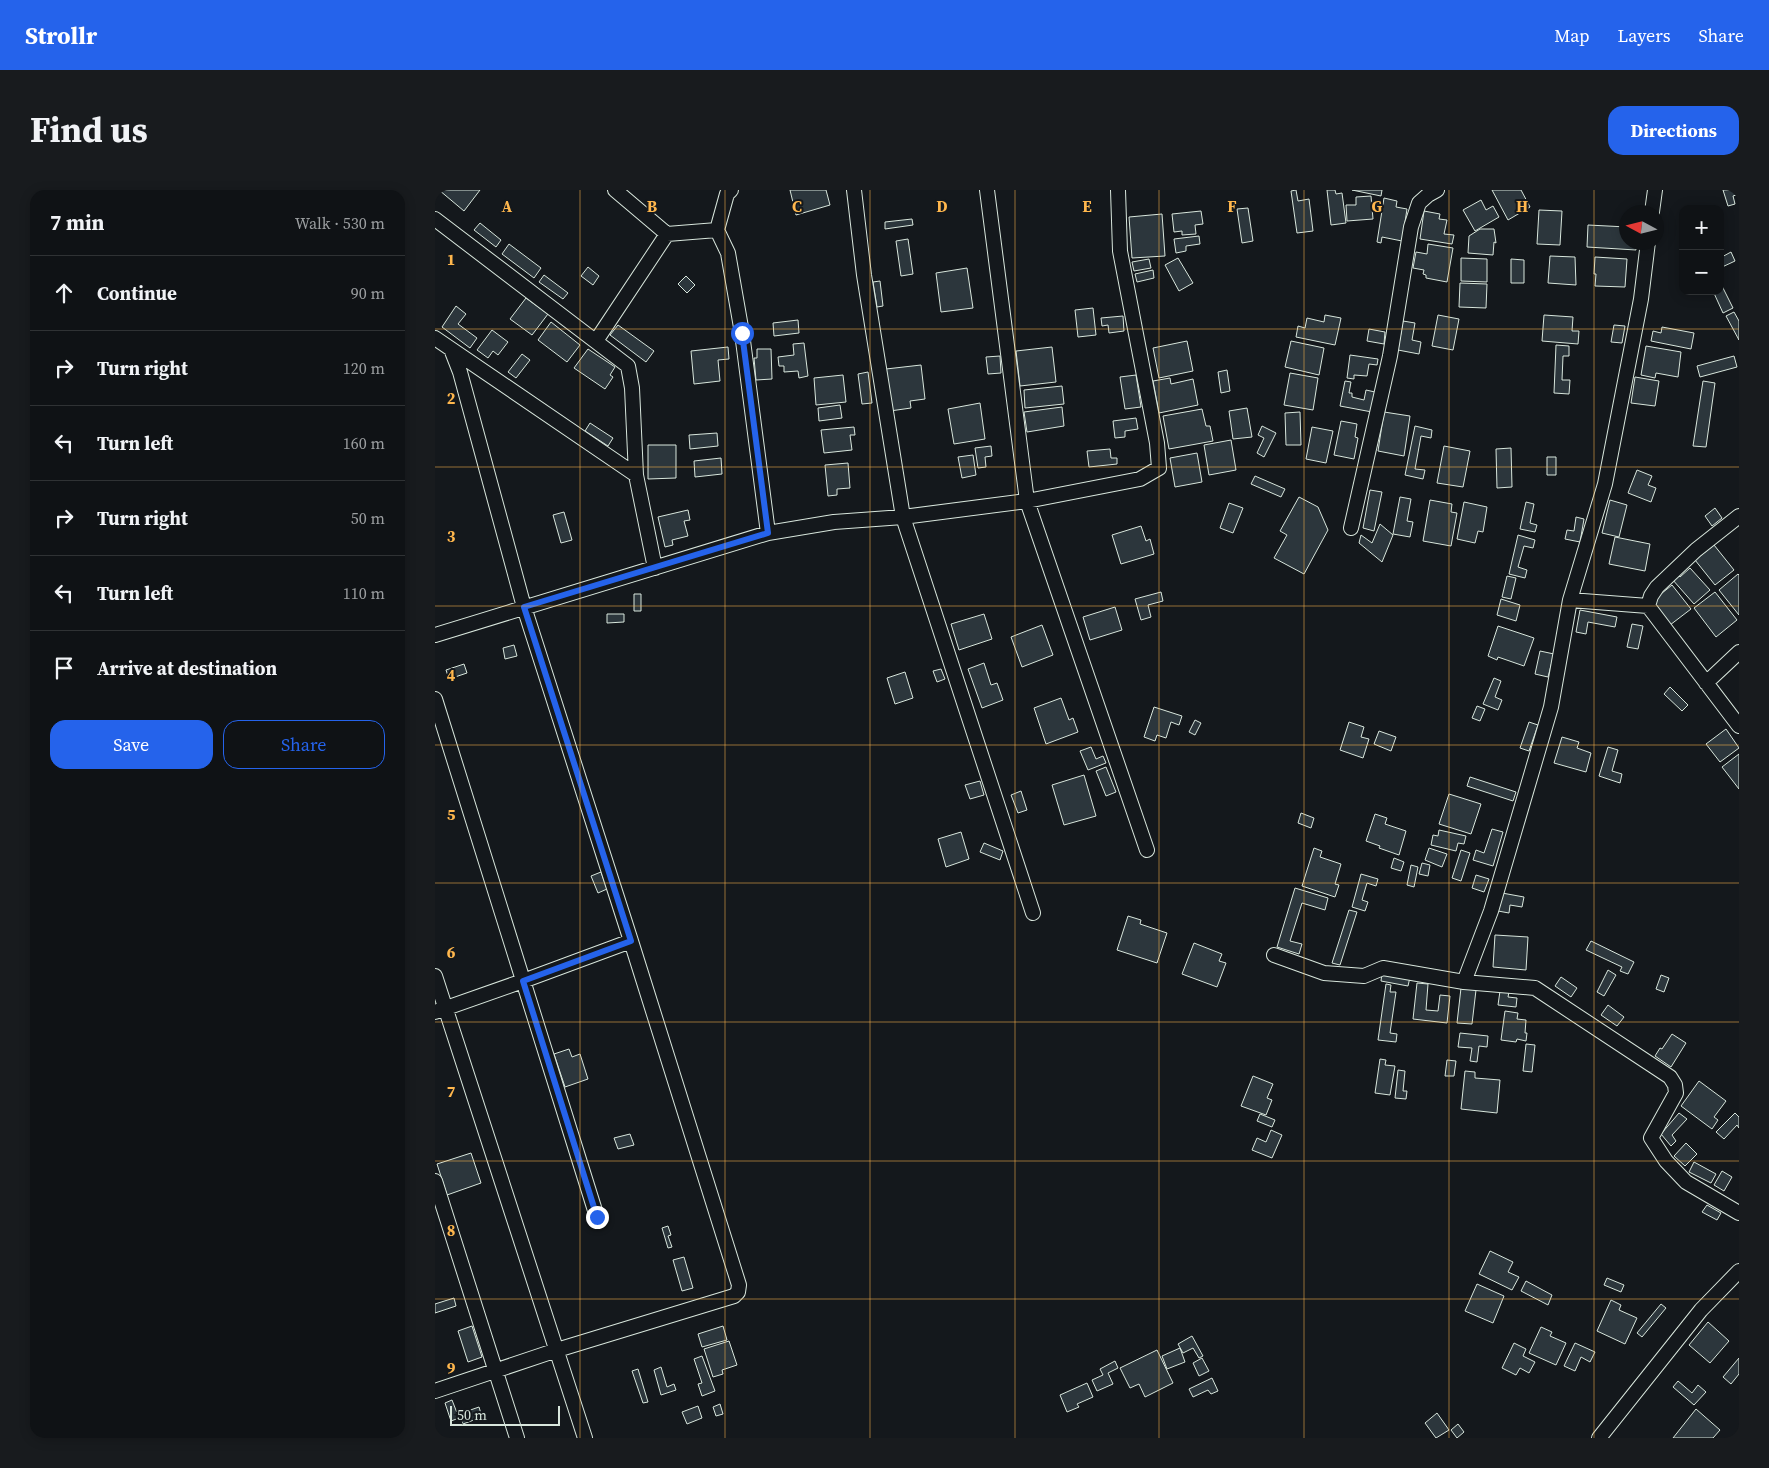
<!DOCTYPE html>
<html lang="en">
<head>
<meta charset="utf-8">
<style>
  body { margin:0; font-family:"Source Serif 4",serif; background:#181b1e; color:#f1f3f6 }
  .controls { position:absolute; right:15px; top:15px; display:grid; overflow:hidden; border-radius:10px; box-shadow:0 2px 12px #0003 }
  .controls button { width:45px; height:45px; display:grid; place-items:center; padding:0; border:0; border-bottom:1px solid #2f3234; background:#0f1215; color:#f1f3f6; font:25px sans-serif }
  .compass { position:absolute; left:1184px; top:15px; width:45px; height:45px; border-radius:50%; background:#0f1215; box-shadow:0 2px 12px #0003; rotate:277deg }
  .scale { position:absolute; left:15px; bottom:12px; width:110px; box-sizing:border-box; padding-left:5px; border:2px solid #d8e6dc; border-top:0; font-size:14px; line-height:18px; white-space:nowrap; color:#d8e6dc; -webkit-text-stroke:4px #14181c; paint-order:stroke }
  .stop { position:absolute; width:15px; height:15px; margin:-11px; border:4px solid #2563eb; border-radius:50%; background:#fff }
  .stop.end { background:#2563eb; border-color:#fff; box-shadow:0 1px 5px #0008 }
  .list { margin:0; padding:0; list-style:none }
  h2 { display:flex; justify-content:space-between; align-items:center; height:65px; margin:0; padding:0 20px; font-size:21px }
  h2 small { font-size:16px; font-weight:400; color:#9b9ea0 }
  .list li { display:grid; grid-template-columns:32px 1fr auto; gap:15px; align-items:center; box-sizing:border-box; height:75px; padding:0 20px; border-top:1px solid #2f3234 }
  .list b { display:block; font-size:19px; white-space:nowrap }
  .list em { font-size:16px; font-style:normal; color:#9b9ea0 }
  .actions { display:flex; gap:10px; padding:15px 20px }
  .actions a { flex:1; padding:11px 0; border:1px solid #2563eb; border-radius:15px; text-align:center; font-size:18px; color:#2563eb }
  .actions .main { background:#2563eb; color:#fff }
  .icon { flex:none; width:28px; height:28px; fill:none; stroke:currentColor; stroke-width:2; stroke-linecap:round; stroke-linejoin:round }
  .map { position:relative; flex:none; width:1304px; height:1248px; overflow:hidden; border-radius:15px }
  header { display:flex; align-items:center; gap:30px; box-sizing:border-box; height:70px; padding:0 25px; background:#2563eb; color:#fff }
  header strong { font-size:24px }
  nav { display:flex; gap:28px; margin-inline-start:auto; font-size:18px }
  .intro { display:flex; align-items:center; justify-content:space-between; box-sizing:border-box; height:120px; padding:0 30px }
  h1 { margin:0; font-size:35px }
  .button { padding:12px 22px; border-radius:15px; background:#2563eb; color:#fff; font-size:18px; font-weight:700 }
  main { display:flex; gap:30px; padding:0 30px }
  aside { flex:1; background:#0f1215; border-radius:15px; box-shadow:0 2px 12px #0003 }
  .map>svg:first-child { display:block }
  .building { fill:#2c363c; stroke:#d8e6dc }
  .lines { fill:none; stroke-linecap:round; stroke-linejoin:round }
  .minor-casing { stroke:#d8e6dc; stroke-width:16 }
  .minor { stroke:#14181c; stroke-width:14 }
  .route { stroke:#2563eb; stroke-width:6 }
  .grid { fill:none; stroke:#ffb74d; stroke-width:1; stroke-opacity:0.55 }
  .grid-label { font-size:16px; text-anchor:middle; font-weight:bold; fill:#ffb74d; stroke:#14181c; stroke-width:4; stroke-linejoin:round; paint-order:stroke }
</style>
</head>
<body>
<header>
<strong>Strollr</strong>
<nav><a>Map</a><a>Layers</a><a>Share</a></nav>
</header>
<div class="intro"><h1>Find us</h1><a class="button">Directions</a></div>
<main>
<aside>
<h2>7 min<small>Walk · 530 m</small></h2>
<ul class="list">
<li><svg class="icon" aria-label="ahead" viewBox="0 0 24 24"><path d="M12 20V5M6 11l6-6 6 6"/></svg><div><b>Continue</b></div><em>90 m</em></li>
<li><svg class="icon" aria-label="right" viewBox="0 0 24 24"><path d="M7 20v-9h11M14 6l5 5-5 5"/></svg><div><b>Turn right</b></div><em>120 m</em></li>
<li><svg class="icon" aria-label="left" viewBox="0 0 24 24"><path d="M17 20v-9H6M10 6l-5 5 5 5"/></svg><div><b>Turn left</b></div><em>160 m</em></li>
<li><svg class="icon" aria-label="right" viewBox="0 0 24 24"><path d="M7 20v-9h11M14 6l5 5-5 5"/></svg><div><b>Turn right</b></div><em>50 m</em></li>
<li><svg class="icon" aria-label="left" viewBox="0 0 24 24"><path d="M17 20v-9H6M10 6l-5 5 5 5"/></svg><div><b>Turn left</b></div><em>110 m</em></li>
<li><svg class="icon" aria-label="arrive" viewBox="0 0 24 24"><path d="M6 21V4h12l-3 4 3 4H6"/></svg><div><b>Arrive at destination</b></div></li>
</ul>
<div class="actions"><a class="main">Save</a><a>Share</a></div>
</aside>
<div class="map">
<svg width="1304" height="1248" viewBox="0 0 1304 1248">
  <rect width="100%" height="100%" fill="#14181c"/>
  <path class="building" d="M4,0H45L29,21Z
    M355,0H391L395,15L361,25Z
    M861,0L863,11L874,9L878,41L862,43L856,1Z
    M892,0H900L901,4L907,3L911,33L896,35Z
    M917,0H947L946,6Z
    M1057,0H1086L1095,17L1073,30Z
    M1288,0H1304V4L1298,6L1300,14L1293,16Z
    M936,6L938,29L912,31L911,15H921V7Z
    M949,8L962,11L961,17L972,19L967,51L947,47L946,53L942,52Z
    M1046,10L1051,20L1058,16L1064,27L1040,41L1028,20Z
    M813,18L818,51L807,53L802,19Z
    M1104,20L1127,21L1125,55L1102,54Z
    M766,21L768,34L760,35L761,44L747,45V41L739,42L737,24Z
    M989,21L1005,24L1004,29L1012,30L1009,44L1019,45L1017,54L985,49Z
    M727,24L730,66L697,68L694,27Z
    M477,29L478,35L450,39V32Z
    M45,33L66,50L61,57L39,40Z
    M1153,35L1192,37V52H1201V60L1152,57Z
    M1045,39H1059L1061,53L1059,52L1058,65L1033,63L1034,46Z
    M764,46L765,54L751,56V61L741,63L739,49Z
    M473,49L478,84L466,86L461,51Z
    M74,54L106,78L99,88L67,64Z
    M993,54L1018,58L1012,92L991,88V85L988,84L989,80L978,78L981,62L992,64Z
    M1296,62L1300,71L1285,78V68Z
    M1115,66L1140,67L1141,95L1113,93Z
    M1160,67L1192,69L1190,97L1160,96L1161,84H1159Z
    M743,68L758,93L744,101L730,75Z
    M1026,68L1052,69V92L1026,91Z
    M714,69L716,78L699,81L697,72Z
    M1076,69L1089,70V93H1076Z
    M153,77L164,86L158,95L146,86Z
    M532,78L538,118L506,122L501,83Z
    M718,80L719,88L702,92L700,84Z
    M109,85L133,103L128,109L104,92Z
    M251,86L260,95L252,103L243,94Z
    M445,91L448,116L442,117L438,92Z
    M1285,92L1298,118L1288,123L1278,101H1285Z
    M1025,93L1052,94L1051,118L1024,117Z
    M91,108L113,124L97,145L75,129Z
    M21,116L31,124L23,134L42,148L35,158L7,137Z
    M658,118L661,145L643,147L640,120Z
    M1299,122L1304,131V150L1291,126Z
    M890,125L906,128L900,155L861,147L863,136L870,138L872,128L889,132Z
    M1003,125L1024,129L1018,160L997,156Z
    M1109,125L1138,127L1137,141H1144L1143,154L1107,151Z
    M688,126L689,141L674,143L673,135L667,136L666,128Z
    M363,130L364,143L339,146L338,133Z
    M968,131L980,133L977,150L986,152L984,164L963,160Z
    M116,132L145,155L132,172L103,150Z
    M183,135L219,161L211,172L175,145Z
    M1179,135L1190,136L1187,153L1176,152Z
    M1227,137L1259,143L1256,159L1216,151L1218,141L1226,143Z
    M934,139L950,142L949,154L932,151Z
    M57,140L73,152L63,165L58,161L53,168L42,160Z
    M752,151L758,181L724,188L718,158Z
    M856,151L889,158L884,185L850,177Z
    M369,153L373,186L364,188L363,181L349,182V176H344L343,167L359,165L358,154Z
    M1121,155L1134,156V166H1128L1127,190H1135L1134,204L1119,203Z
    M1211,156L1246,162L1243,187L1221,183L1220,188L1206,185Z
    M293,157L294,169L283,170L285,191L259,194L256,161Z
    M617,157L621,192L585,196L581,161Z
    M153,159L180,177L175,185L178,187L170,199L139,178Z
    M322,159H336L337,189L321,190L319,168H322Z
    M87,164L95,170L81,188L73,182Z
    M915,165L943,169L942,175L934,174L932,186L919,185V189L912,188Z
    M565,166L566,183L553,184L551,167Z
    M1299,166L1302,177L1265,187L1262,176Z
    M486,175L490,209L475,211L476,218L455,221L451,179Z
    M792,180L795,201L786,203L783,182Z
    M433,182L437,213L427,214L423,184Z
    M855,183L883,188L878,220L849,215Z
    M408,185L411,212L381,215L379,188Z
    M701,185L706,217L690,219L685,187Z
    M1200,187L1224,191L1220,216L1196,213Z
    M735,188L736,194L758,189L763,215L724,223L718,191Z
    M910,191L916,192L914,203H917V207L929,210L931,200L940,202L937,222L905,216Z
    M1268,191L1280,193L1271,257L1258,256Z
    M627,196L629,214L590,218L589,200Z
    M545,213L550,249L519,254L513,219Z
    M405,215L407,228L384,231L383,218Z
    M627,217L629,236L592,242L589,222Z
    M812,218L817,247L798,249L794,221Z
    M767,219L771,236H775L778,251L734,259L728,226Z
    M865,222L866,255H851L850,223Z
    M949,222L975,226L969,266L943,261Z
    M701,228L703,239L690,241V247L680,248L678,231Z
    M906,231L922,234L920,247L923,248L919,269L899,265Z
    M155,233L178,248L173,256L150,241Z
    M827,236L841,243L829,267L822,263L829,248L823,245Z
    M980,236L997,240L996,248L986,246L980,279L990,280L988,289L970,285Z
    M419,237L420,245H415L417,260L389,263L386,240Z
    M877,237L898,241L891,273L871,269Z
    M282,243L283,256L255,259L254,245Z
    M796,250L801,280L774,285L769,255Z
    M213,255H241V288L213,289Z
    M556,256L557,266L550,267L551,277L543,278L540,258Z
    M1009,256L1035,261L1028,297L1002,293Z
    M1076,258L1077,297L1062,298L1061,259Z
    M675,259L676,268H682V274L654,277L652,261Z
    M762,263L767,292L740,297L735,268Z
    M538,265L541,285L527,288L523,267Z
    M1112,267H1121V285H1112Z
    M286,268L287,284L260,287L259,271Z
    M413,273L415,298L402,299V305L393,306L390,275Z
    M1202,280L1217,286L1213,295L1221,298L1216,312L1193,303Z
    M820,286L850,299L846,307L816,294Z
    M935,300L947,302L939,341L928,338Z
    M864,307L883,317L893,340L869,384L839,368L852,345L845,341Z
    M965,307L976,309L972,331L978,332L975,347L958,344Z
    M995,310L1017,314L1016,322L1022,323L1016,356L988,351Z
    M1175,310L1192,315L1184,347L1167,343Z
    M1029,312L1052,317L1048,342L1043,341L1040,353L1022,349Z
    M1091,312L1099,314L1095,333L1102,335L1100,342L1085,339Z
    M794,313L808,318L798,343L785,338Z
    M1280,318L1287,328L1277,336L1270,326Z
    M253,320L255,330L249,331L253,346L237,350L238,355L230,357L223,327Z
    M129,322L137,350L126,353L118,325Z
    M1141,327L1149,329L1145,352L1130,349L1132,340L1139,341Z
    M945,334L958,345L947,372L924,353L926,345L937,353Z
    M706,336L711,351L715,349L719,364L686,374L677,345Z
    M1083,345L1100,350L1098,358L1089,356L1083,377L1092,380L1090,388L1074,384Z
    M1180,347L1215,354L1210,381L1174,374Z
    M1279,355L1299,380L1280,395L1260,370Z
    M1255,378L1275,400L1259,414L1237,389L1243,385L1245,387Z
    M1303,384L1304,385V425L1284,400Z
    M1072,386L1081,388L1076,409L1067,407Z
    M1237,395L1256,419L1235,435L1216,412Z
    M726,402L728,411L713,415L716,427L706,430L700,409Z
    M1280,402L1302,430L1281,447L1259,418Z
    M199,404H206V421H199Z
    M1066,409L1085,415L1081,431L1062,425Z
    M680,417L687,440L655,450L648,427Z
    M1145,420L1182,427L1180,437L1153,432L1151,444L1141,442Z
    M172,424H189V432L172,433Z
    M549,424L557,449L524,460L516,434Z
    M1197,434L1208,436L1203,459L1192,457Z
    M607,435L618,465L587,477L576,447Z
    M1063,436L1099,448L1089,476L1063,467L1062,470L1053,466Z
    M79,455L82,466L70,469L68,458Z
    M1105,461L1119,464L1113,487L1100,484Z
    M549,473L556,495L562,493L568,510L547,518L533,479Z
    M29,474L32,483L14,489L11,480Z
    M506,479L510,489L502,492L498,481Z
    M470,482L478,508L460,514L452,488Z
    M1059,488L1066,491L1060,507L1067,510L1063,520L1048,514Z
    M1235,497L1253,515L1247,521L1229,504Z
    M626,508L634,530L638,528L643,542L611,554L599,518Z
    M1042,516L1050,519L1045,531L1037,528Z
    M719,517L747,526L744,535L736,532L731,548L722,545L720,551L709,547Z
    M760,530L766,533L760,545L754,542Z
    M914,532L929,537L926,547L934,549L928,568L905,560Z
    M1094,532L1103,535L1094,561L1085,558Z
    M1291,539L1304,558L1285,572L1271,554Z
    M944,541L961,547L956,561L939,554Z
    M1127,547L1144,552L1142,558L1156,563L1151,582L1119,573Z
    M656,557L661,569L668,566L671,573L653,580L645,561Z
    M1173,557L1183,560L1177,581L1187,584L1185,593L1164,586Z
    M1304,564V599L1287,577Z
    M671,577L681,602L671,606L661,581Z
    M649,585L661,626L629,635L617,595Z
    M1035,587L1081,602L1078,611L1032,596Z
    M545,591L549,605L535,609L530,595Z
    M586,601L592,620L583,623L576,605Z
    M1014,604L1046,614L1036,644L1004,634Z
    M866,623L879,628L876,638L863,633Z
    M940,624L952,628L950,634L971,641L964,665L944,658L945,656L931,651Z
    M1057,639L1068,642L1058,676L1038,670L1041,660L1049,663Z
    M1004,640L1031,646L1029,654L1023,653L1021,661L996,655L998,645L1003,646Z
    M526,642L534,669L511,677L503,649Z
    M549,653L568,661L565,670L545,662Z
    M879,658L887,661L885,667L906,674L900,694L904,695L900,707L867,696Z
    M994,658L1012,664L1007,677L990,670Z
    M1026,660L1035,663L1026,691L1017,688Z
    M959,668L969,672L966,681L956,678Z
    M987,673L995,675L993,686L984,684Z
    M976,675L983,677L979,697L972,695Z
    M166,682L172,699L163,703L156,686Z
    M926,684L943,689L941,696L932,693L927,710L933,712L930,721L917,717Z
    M1041,685L1054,689L1049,702L1037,698Z
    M860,698L893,708L890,720L867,713L855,751L867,754L864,764L842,757Z
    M1067,703L1089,707L1087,717L1075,715L1074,723L1063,721Z
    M914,720L922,722L905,775L897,773Z
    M693,726L706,730L705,734L732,743L722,773L682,760Z
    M1060,745L1093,747L1091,780L1058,777Z
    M1156,751L1199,772L1193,784L1185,781L1187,777L1151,760Z
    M759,753L787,764L784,771L791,773L782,797L747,784Z
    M1173,780L1181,785L1169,806L1162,802Z
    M947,783L975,787L973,796L946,791Z
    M1226,785L1234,788L1229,802L1221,799Z
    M1126,787L1142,798L1136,807L1120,796Z
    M982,793L993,794L991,820L1003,821L1005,805L1015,806L1012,833L978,829Z
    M951,794L956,795L955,802H961L955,843L962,844L961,852L943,850Z
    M1026,798L1041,800L1037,834L1022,833Z
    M1065,801L1074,802L1073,807L1082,808L1081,817L1063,815Z
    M1173,815L1189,827L1182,836L1166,825Z
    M1070,821L1083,823L1082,829L1091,830L1090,843H1092L1091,851L1082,849L1081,852L1066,850Z
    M1025,843L1053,846L1052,857L1044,856L1042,872L1035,871L1037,858L1023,857Z
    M1237,844L1251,853L1236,877L1220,866L1225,858L1227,859Z
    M1091,854L1100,855L1097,882L1088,881Z
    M134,859L137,867L145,864L153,889L130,897L119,864Z
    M945,869L951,870L950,875L960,876L955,905L940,903Z
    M1012,870L1021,871L1019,886H1010Z
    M963,880L970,881L968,901H972L971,909L960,908Z
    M1030,881L1040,882V888L1065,890L1062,923L1026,919Z
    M818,886L838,894L832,908L837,910L831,925L806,916Z
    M1264,891L1291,911L1279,927L1283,930L1277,939L1246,916Z
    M1244,923L1252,929L1237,945L1241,951L1236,956L1226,944Z
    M1300,923L1304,927V938L1302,935L1289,949L1281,942Z
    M825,924L840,930L837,937L822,931Z
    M836,940L847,945L837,968L817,960L822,948L831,952Z
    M195,944L199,955L183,959L179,948Z
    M1251,953L1262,964L1250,976L1239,966Z
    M36,963L46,993L12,1005L2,974Z
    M1259,972L1281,984L1276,993L1254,982Z
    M1287,981L1297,987L1289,1001L1279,995Z
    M1272,1015L1286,1023L1282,1030L1267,1022Z
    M233,1036L236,1045L233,1046L237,1057L233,1058L227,1038Z
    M1055,1061L1078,1072L1073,1082L1084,1087L1077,1100L1044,1084Z
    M249,1067L258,1098L247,1101L238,1070Z
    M1172,1088L1189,1095L1186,1102L1169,1095Z
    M1091,1091L1117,1105L1113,1115L1086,1101Z
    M1042,1094L1069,1106L1058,1133L1030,1121Z
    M19,1108L21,1116L0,1123V1114Z
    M1176,1110L1186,1115L1184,1120L1202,1128L1190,1154L1162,1141Z
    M1226,1114L1231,1118L1207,1147L1202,1143Z
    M1273,1132L1294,1151L1275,1173L1254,1155Z
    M37,1136L47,1167L33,1172L23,1141Z
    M288,1136L292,1150L267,1157L263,1144Z
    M1106,1137L1117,1142L1115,1146L1131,1153L1121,1175L1094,1163Z
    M757,1146L768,1166L764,1168L758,1158L748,1163L743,1154Z
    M294,1151L302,1175L287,1180L288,1184L278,1187L269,1159Z
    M1079,1153L1091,1159L1088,1166L1100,1172L1094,1183L1085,1178L1081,1185L1067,1178Z
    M1140,1153L1160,1162L1155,1172L1146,1167L1140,1181L1129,1176Z
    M745,1158L750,1172L732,1179L727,1166Z
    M722,1160L738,1193L710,1207L704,1194L695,1198L685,1178Z
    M267,1166L280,1201L267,1206L263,1194L267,1193L259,1169Z
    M767,1168L774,1181L764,1186L758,1173Z
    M1304,1168V1184L1296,1194L1288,1187Z
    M680,1171L683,1178L673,1183L678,1194L662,1201L657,1190L668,1185L665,1179Z
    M226,1177L232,1197L239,1194L241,1200L226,1205L219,1180Z
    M203,1179L213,1212L208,1213L197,1181Z
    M777,1188L783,1201L776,1204L773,1200L758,1207L754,1199Z
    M1243,1191L1257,1203L1263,1195L1271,1202L1259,1215L1238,1197Z
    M652,1193L658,1207L642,1214L644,1217L632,1222L625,1205Z
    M17,1210L24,1228L16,1231L10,1213Z
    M285,1214L288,1224L281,1226L278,1217Z
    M263,1216L267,1228L252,1234L247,1222Z
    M44,1217L47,1227L28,1234L24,1224Z
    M1261,1219L1285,1240L1278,1248H1238Z
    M1002,1223L1014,1240L1001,1248L990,1233Z
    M1023,1234L1029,1242L1022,1248L1016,1240Z"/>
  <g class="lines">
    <g class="minor-casing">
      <path id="minor" d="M180,0L232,44
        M296,0L292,4L282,40L293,63L307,143L333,343
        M419,0L429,85L468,327L598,723
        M552,0L592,311L712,660
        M1217,22L1220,0
        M0,29L193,176L197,198L201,285L220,378
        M0,148L201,285
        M161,151L232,44L282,40
        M916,338L955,166L976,37L984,13L993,5L1002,0
        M1135,410L1213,416L1216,406L1222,397L1261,360L1304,326
        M1213,416L1304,536
        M0,445L333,343L399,332L468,327L592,311L705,289L724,278L722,253L685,61L683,0
        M1271,493L1304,462
        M0,509L162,1027
        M839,765L889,783L929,786L948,778L1029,792L1100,798L1235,887L1240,895L1241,903L1216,948L1231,971L1251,992L1304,1023
        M0,786L150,1248
        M1029,792L1056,721L1116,517L1135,410L1170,294L1206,109L1213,52
        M0,822L88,791L196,751
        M0,991L82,1248
        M0,1201L122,1160L299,1106L303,1102L304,1095L196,751L89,417L25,182L16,159
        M1164,1248L1266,1120L1304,1081"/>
    </g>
    <use href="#minor" class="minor"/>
  </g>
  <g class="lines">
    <path class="route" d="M162,1027L88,791L196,751L89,417L333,343L307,143"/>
  </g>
  <path class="grid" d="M145,0V1248M290,0V1248M435,0V1248M580,0V1248M724,0V1248M869,0V1248M1014,0V1248M1159,0V1248M0,139H1304M0,277H1304M0,416H1304M0,555H1304M0,693H1304M0,832H1304M0,971H1304M0,1109H1304"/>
  <g class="grid-label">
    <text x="72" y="22">A</text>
    <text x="217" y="22">B</text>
    <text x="362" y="22">C</text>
    <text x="507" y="22">D</text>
    <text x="652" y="22">E</text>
    <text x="797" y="22">F</text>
    <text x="942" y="22">G</text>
    <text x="1087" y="22">H</text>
    <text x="16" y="75">1</text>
    <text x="16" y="214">2</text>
    <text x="16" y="352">3</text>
    <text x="16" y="491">4</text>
    <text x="16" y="630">5</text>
    <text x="16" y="768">6</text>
    <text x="16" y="907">7</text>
    <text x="16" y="1046">8</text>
    <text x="16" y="1184">9</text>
  </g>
</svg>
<div class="controls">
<button>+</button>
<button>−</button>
</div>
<svg class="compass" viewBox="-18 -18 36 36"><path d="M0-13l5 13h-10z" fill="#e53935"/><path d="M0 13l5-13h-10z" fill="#9b9ea0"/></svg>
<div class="scale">50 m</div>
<div class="stop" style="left:307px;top:143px"></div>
<div class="stop end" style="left:162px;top:1027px"></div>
</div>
</main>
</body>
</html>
